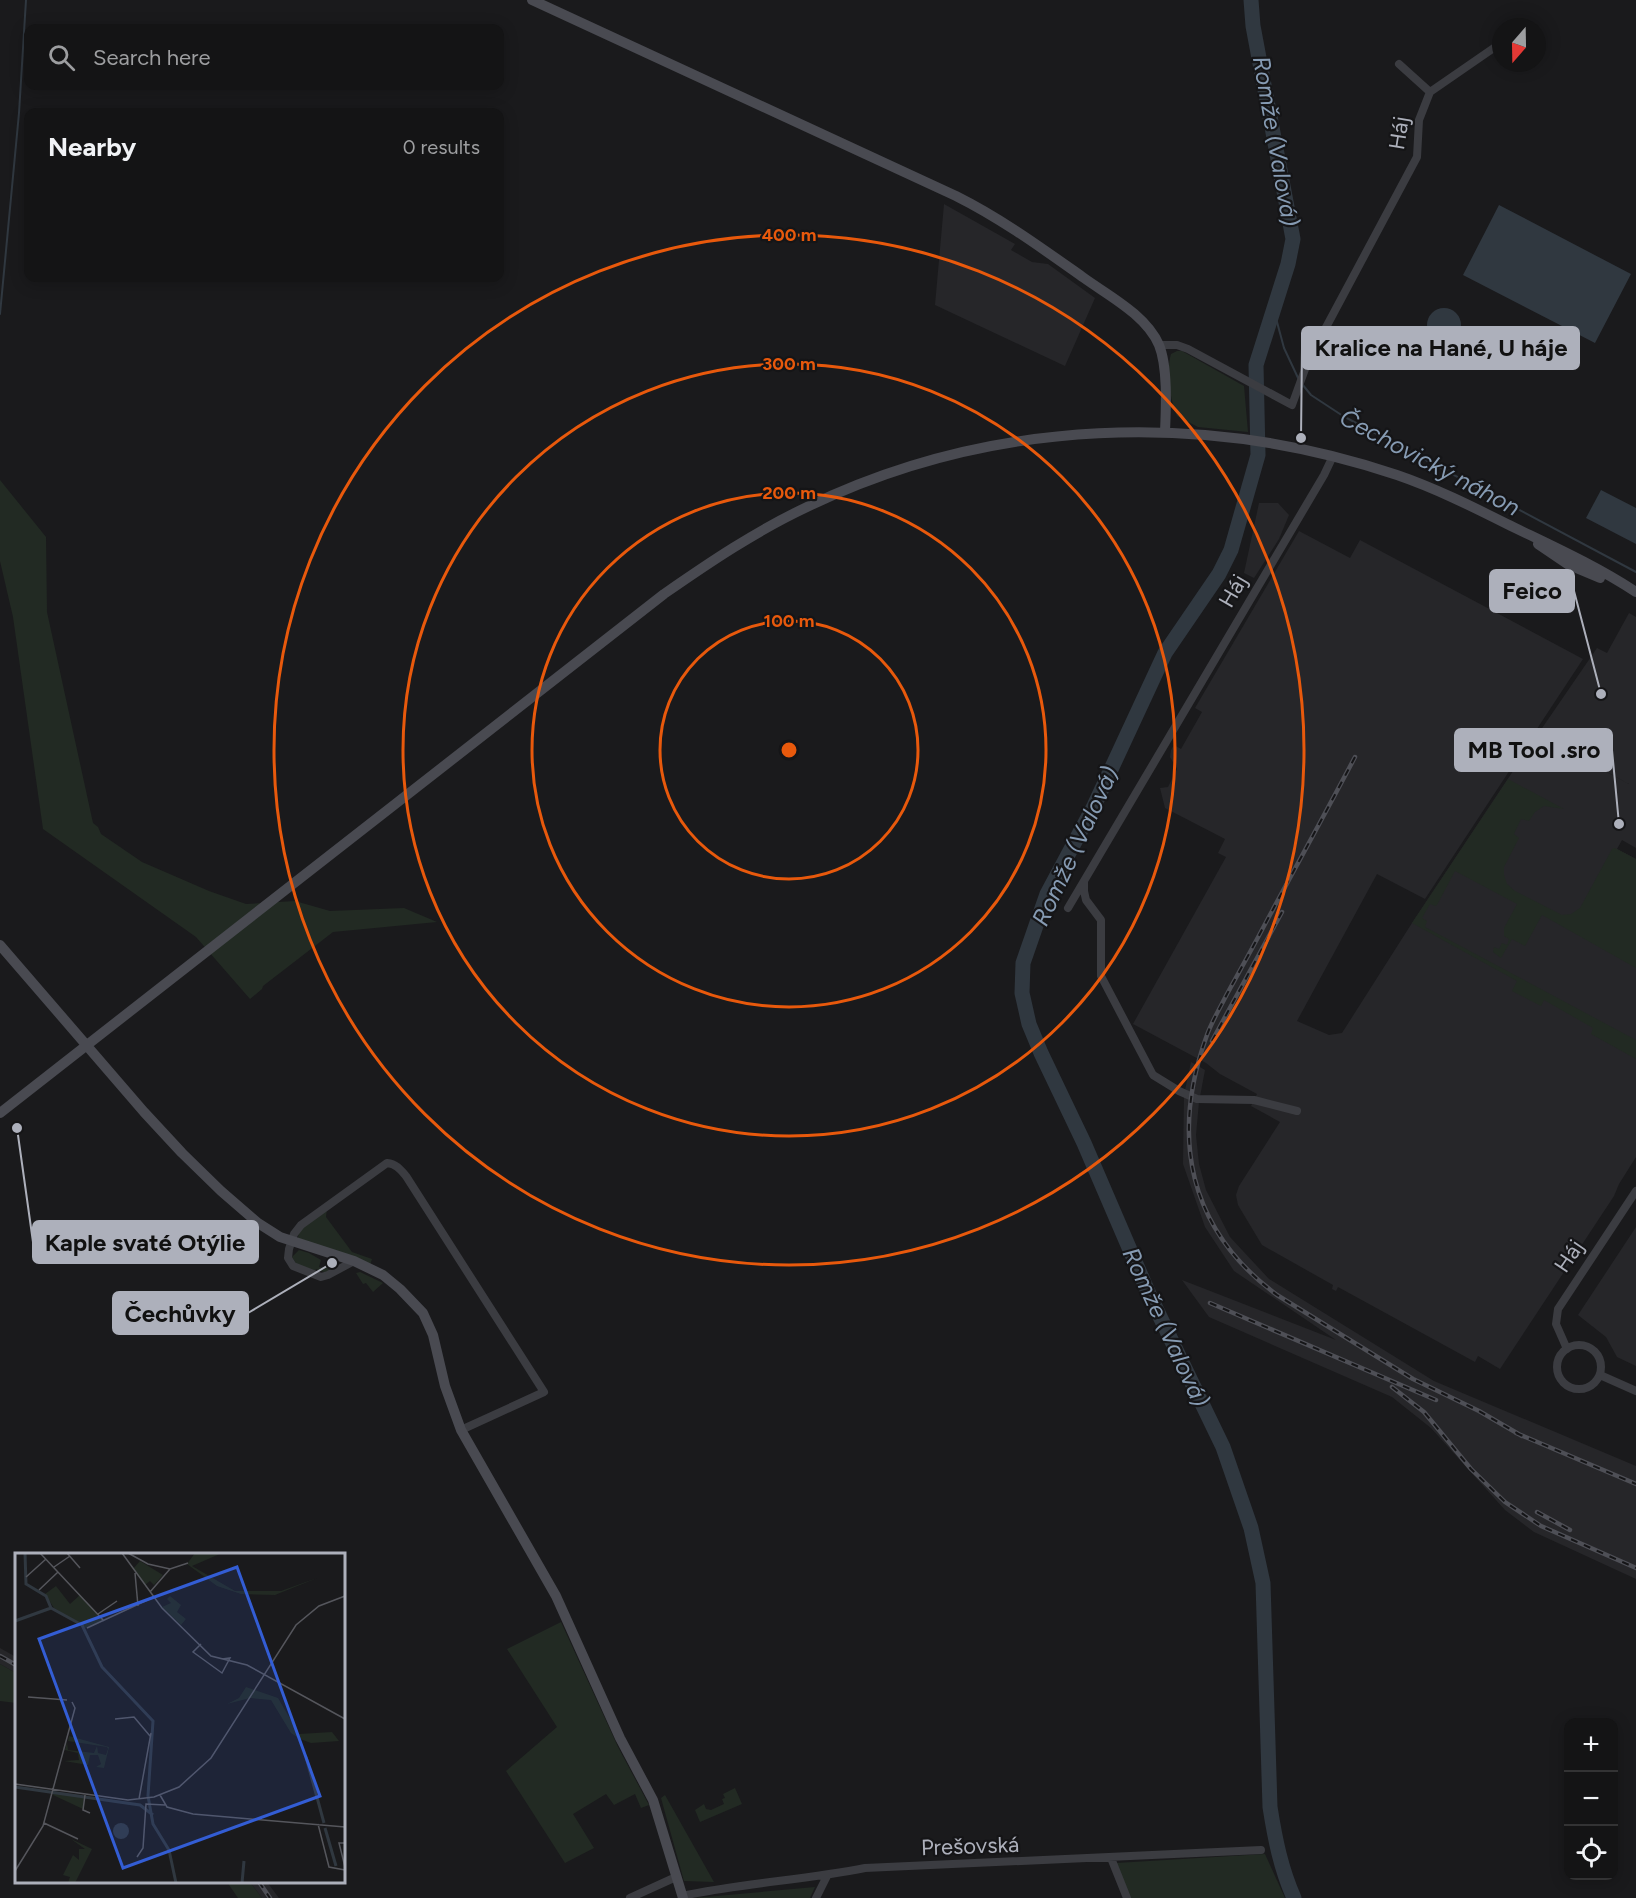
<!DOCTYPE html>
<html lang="en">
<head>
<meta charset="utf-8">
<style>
  body { margin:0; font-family:Figtree,sans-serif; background:#212122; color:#f1f3f6 }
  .controls { position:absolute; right:18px; bottom:18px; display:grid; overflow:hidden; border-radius:12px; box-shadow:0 3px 15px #0003 }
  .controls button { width:54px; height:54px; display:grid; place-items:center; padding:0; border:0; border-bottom:2px solid #333334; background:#141415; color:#f1f3f6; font:30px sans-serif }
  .compass { position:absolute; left:1492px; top:18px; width:54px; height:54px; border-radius:50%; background:#141415; box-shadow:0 3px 15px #0003; rotate:200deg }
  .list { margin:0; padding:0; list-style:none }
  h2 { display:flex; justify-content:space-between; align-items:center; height:78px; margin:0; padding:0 24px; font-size:26px }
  h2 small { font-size:20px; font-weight:400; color:#9d9ea0 }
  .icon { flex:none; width:33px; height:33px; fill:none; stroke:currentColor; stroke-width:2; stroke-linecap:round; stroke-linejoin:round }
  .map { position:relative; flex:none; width:1636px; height:1898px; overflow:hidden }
  .search { position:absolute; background:#141415; box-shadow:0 3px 15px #0003; left:24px; top:24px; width:480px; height:66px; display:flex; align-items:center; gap:15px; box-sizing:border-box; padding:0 21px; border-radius:12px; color:#9d9ea0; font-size:22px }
  .panel { position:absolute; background:#141415; box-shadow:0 3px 15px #0003; left:24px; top:108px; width:480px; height:174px; border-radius:12px }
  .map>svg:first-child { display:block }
  .built { fill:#262629 }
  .green { fill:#222a23 }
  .water { fill:#303840 }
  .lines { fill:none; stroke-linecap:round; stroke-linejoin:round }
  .stream { stroke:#303840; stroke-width:2 }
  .river { stroke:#303840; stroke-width:15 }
  .street { stroke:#3b3c41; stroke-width:8 }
  .secondary { stroke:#494a51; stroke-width:10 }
  .rail-casing { stroke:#4e4f56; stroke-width:4.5 }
  .rail { stroke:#151517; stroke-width:2; stroke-dasharray:7; stroke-linecap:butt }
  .ring { fill:none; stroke:#e8590c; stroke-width:3 }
  .labels { text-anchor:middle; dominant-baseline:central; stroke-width:4.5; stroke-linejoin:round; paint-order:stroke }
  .street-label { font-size:22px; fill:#adb0bb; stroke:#151517 }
  .water-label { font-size:24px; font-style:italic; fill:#869bb3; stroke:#151517 }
  .inset-river { fill:none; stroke:#303840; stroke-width:3 }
  .inset-road { fill:none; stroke:#55565c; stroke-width:1.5 }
  .view { fill:#335dd4; fill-opacity:0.15; stroke:#335dd4; stroke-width:3 }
  .inset-edge { fill:none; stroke:#adb0bb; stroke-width:3 }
  .centre { fill:#e8590c; stroke:#151517; stroke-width:3 }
  .ring-label { font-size:18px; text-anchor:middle; font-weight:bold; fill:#e8590c; stroke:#151517; stroke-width:4.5; stroke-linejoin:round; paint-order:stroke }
  .leader { fill:none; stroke:#adb0bb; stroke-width:2 }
  .callout-dot { fill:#adb0bb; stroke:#151517; stroke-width:2 }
  .callout { fill:#adb0bb; stroke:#adb0bb; stroke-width:2 }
  .callout-label { font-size:24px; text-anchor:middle; font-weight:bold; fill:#111 }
</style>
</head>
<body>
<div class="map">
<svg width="1636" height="1898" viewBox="0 0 1636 1898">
  <rect width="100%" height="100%" fill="#1a1a1c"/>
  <path class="built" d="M944,204L1015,244L1011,250L1032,262L1048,264L1095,298L1065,366L935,305Z
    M1259,503H1278L1289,515L1279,539L1254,578L1244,573Z
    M1299,531L1350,558L1360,540L1583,659L1425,899L1377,874L1297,1021L1329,1035L1342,1033L1412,923L1537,735L1629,784L1538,734L1597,648L1607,653L1629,613L1636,617V848L1622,840L1617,849L1636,859V1157L1619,1184L1614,1196L1500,1369L1478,1356L1475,1362L1338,1287L1336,1291L1332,1289L1333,1285L1262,1245L1238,1205L1236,1195L1239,1186L1280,1122L1251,1106L1257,1094L1220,1074L1206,1063L1133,1024L1226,857L1218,853L1225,839L1165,808L1160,788L1168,787L1177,769L1170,757L1171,750L1174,745L1181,749L1202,712L1195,708Z
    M1191,1062L1205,1070L1199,1102L1196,1135L1199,1164L1206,1190L1230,1237L1269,1279L1434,1381L1636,1466V1579L1534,1532L1505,1510L1431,1428L1392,1397L1209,1317L1182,1280L1336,1340L1234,1271L1205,1227L1183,1164L1184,1095Z
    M1636,1227V1366L1617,1357L1606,1337L1578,1315Z
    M0,1648L16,1657V1673L0,1664Z
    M250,1882H267L279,1898H262Z"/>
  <path class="green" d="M1177,351H1182L1244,386L1248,432L1198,427L1177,416C1170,401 1166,370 1171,354Z
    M0,480L46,537L47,612L93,823L98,827L101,834L142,862L209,891L246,904L295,901L330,911L404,908L437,922L333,932L263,986L262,989L250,999L196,937L43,829L13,617L0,561Z
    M1508,779L1564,809L1544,806L1535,812L1529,821L1521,819L1514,834L1519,838L1504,867V875L1507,884L1515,891L1562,915L1571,914L1580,908L1612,849L1615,848L1636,859V968L1542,915L1525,946L1512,939L1501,958L1493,952L1494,947L1499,949L1502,943L1507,945L1509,939L1504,936V928L1517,904L1455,871L1437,905L1435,906L1430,904L1422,918L1427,921L1425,927L1636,1040V1059L1591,1034L1593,1028L1544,1000L1541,1006L1512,991L1517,981L1412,923Z
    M327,1208L326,1217L352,1252L372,1259L370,1265L298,1238L299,1230Z
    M299,1250L309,1253L321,1260L319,1267L325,1268L327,1262L329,1263L332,1270L323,1275L324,1272L316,1269L314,1273L299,1268L292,1257Z
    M360,1272L383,1283L373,1292L366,1283L363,1284L356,1273Z
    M561,1622L618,1747L649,1805L641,1808L635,1794L614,1805L606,1794L573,1814L594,1848L565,1863L506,1771L557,1727L507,1649Z
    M0,1664L16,1673V1703L0,1701Z
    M735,1788L742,1804L700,1822L695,1810L704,1804L706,1809L711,1810L724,1804L722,1799L725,1798L723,1794Z
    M665,1795L714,1882L684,1881L661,1798Z
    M1265,1854L1285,1898H1131L1116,1863Z
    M227,1882H250L262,1898H238Z
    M815,1887L810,1898H693L706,1897Z"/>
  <path class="water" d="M1499,205L1631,274L1595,343L1463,275Z
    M1427 325a17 17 0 1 1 34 0a17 17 0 1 1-34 0Z
    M1601,490L1636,508V544L1586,518Z"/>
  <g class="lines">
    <path class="stream" d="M1273,307L1284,348L1299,380
      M0,314L19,113L26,0
      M1302,384L1311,395L1343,416L1636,572"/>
    <path class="river" d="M1251,0L1253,26L1293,239L1288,264L1256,365L1258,455L1231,550L1219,574L1165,653L1094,806L1047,894L1023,963L1022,993L1029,1024L1041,1053L1084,1143L1149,1294L1223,1447L1251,1528L1263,1583L1270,1807C1275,1839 1281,1869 1294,1898"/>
    <path class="street" d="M1399,64L1430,92
      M1159,345H1177L1188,349L1292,405L1308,361L1417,157L1419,120L1430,92L1501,43
      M1084,882V891L1086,900L1101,920V976L1153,1075L1179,1091L1197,1099L1254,1100L1297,1111
      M1068,908L1324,475L1333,456
      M354,1261L328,1275L321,1277L293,1266L288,1258L289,1249L294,1234L301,1225L387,1163C396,1164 400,1169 406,1176L544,1392L461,1430
      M1557 1367a22 22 0 1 1 44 0a22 22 0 1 1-44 0Z
      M1567,1349L1556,1324L1558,1309L1636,1191
      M1600,1375L1636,1391
      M1111,1858L1127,1898
      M682,1896C742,1883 805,1880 865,1868L1261,1850
      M630,1898L676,1877
      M816,1898L827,1876"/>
    <path class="secondary" d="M532,0L956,196C1002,219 1043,249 1084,278C1109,296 1146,315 1159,345C1168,367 1166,408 1165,432
      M1538,544L1569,565L1600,578
      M0,945L144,1112L182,1153L221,1191L258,1223L280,1237L354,1261L383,1275L400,1289L423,1313L433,1335L445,1386L461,1430L556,1596L620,1738L653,1800L683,1898
      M0,1113L664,594C710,562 756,531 807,507C991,418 1204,410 1397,475C1435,488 1471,506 1507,524C1550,545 1595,565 1636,592"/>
    <g class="rail-casing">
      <path id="rail" d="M1355,757C1325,814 1294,870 1264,926C1252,949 1239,972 1227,994C1220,1008 1212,1021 1207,1035C1170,1137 1188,1229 1277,1295L1413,1379L1479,1411L1522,1436
        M1212,1041L1282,912
        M1210,1303L1436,1400
        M1392,1387L1424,1412L1471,1469L1505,1502L1541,1526L1636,1568
        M1516,1433L1636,1484
        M1537,1512L1570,1530
        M0,1656L16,1665
        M259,1882L270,1898"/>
    </g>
    <use href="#rail" class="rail"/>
  </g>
  <g class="ring">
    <circle cx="789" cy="750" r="129"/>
    <circle cx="789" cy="750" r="257"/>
    <circle cx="789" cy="750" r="386"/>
    <circle cx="789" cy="750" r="515"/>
  </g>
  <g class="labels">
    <g class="street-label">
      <text transform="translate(1399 133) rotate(-81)">Háj</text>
      <text transform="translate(1233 591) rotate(-60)">Háj</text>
      <text transform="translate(1569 1256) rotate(-56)">Háj</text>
      <text transform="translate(970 1846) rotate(-2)">Prešovská</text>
    </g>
    <g class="water-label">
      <text transform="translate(1276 141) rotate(80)">Romže (Valová)</text>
      <text transform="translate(1430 462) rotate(28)">Čechovický náhon</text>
      <text transform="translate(1075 846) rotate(-65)">Romže (Valová)</text>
      <text transform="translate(1166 1327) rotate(65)">Romže (Valová)</text>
    </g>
  </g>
  <g transform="translate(15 1553)">
    <rect width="330" height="330" fill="#1a1a1c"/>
    <path d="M180,0H207L177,13L220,38H266L302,25L260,42L226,41L202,33L172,11ZM125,8L148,22L139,32L135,28L130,32L118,16ZM41,33L55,51L65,42L89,67L71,75L39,55L30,41ZM155,43L166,52L162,59L171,66L166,72L147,54L156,50L152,46ZM231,134L263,145L284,181L317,179L324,188L296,190L285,186L276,180L256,147L235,145L212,151L224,145ZM54,183L94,194L89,215L81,214L86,211L83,202H75L73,212L49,208L64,207L63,200L50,197L52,189L53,197L79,200L82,193L83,200L91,202L93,196L92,194L53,188ZM39,240L69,245L68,256L38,242ZM56,286L77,296L60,330H53L55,324L48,322L58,302L64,307V296H70Z" fill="#222a23"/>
    <path d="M98 278a8 8 0 1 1 16 0a8 8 0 1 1-16 0Z" fill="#303840"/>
    <path class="inset-river" d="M10,0L11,31L31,43L36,55M36,55L67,72L87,114L138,168L133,243L138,271L154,297L161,330M0,68L36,55M291,204L309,270M0,234L125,252L138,262M310,275L321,313M227,330L229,308"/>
    <path class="inset-road" d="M25,0L89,68M52,0L65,15M107,0L147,55L196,103L232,112L330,166M113,0L133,11L155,16L173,10M39,14L55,3M120,20L123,53M11,24L31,6M24,37L43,19M135,39L155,16M83,61L102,48M72,75L139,44M186,91L178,99L207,120L215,105L207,106M13,144L52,147M100,166L119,164L135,183M0,231L113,247L139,244L164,234L196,205L281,72L304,53L330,43M70,242L68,257L75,260M145,242L152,254L178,261L330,274M124,246L136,180M29,270L63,286M303,271L314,314L330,317M330,290H324L330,314M122,304L128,295L131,251L150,252M0,318L28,273L60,155L57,149"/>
    <path class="view" d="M222,14L305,243L108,315L24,86Z"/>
    <rect width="330" height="330" class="inset-edge"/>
  </g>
  <circle cx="789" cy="750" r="9" class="centre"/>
  <g class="ring-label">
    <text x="789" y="241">400 m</text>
    <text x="789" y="370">300 m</text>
    <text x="789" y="499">200 m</text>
    <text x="789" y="627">100 m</text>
  </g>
  <path class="leader" d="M1301 438L1302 348M1601 694L1574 591M1619 824L1612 750M17 1128L33 1242M332 1263L248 1313"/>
  <g class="callout-dot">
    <circle cx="1301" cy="438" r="6"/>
    <circle cx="1601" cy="694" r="6"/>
    <circle cx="1619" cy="824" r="6"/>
    <circle cx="17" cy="1128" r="6"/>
    <circle cx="332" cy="1263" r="6"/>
  </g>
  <g class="callout">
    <rect x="1302" y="327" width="277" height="42" rx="6"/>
    <rect x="1490" y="570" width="84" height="42" rx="6"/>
    <rect x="1455" y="729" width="157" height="42" rx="6"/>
    <rect x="33" y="1221" width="225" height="42" rx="6"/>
    <rect x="113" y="1292" width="135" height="42" rx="6"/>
  </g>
  <g class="callout-label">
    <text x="1441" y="356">Kralice na Hané, U háje</text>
    <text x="1532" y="599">Feico</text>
    <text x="1534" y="758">MB Tool .sro</text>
    <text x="145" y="1251">Kaple svaté Otýlie</text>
    <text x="180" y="1322">Čechůvky</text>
  </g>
</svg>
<div class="controls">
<button>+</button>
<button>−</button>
<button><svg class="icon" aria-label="locate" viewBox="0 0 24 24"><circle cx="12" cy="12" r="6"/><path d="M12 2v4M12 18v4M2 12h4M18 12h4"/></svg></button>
</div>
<svg class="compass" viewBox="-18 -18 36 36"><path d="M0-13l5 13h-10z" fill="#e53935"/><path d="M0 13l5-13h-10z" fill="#9d9ea0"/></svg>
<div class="search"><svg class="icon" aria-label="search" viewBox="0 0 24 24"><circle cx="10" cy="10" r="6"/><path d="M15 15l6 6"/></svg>Search here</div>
<section class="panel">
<h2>Nearby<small>0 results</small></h2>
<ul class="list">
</ul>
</section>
</div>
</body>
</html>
